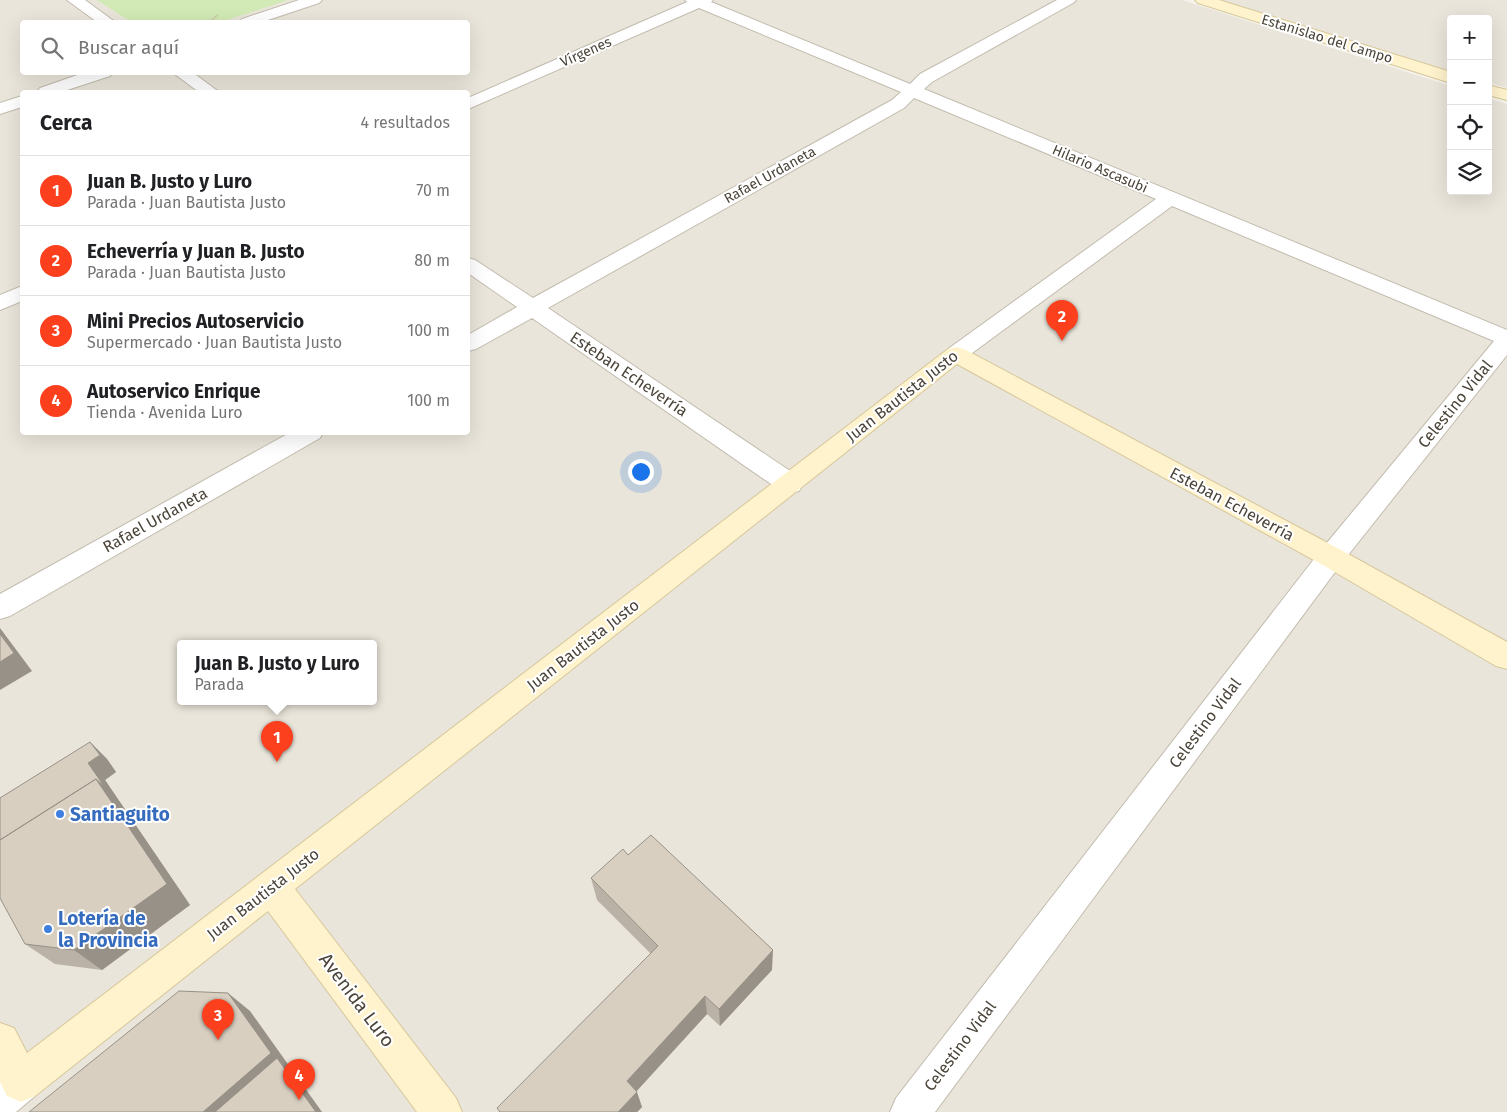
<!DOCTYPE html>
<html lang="es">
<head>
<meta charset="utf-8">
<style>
  body { margin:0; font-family:"Fira Sans",sans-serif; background:#f2f2f2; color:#202124 }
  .controls { position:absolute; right:15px; top:15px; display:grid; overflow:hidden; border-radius:5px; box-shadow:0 5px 20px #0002 }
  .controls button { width:45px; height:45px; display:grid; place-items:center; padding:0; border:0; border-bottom:1px solid #e0e0e0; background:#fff; color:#202124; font:25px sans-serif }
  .you { position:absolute; left:640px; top:471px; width:18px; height:18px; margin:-12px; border:4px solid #fff; border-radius:50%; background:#1a73e8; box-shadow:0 0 0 8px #1a73e833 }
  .badge { display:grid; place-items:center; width:32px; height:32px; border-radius:50%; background:#fc3f1d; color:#fff; font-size:16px; font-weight:700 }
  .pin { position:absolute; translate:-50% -41px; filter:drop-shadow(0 1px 2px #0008) }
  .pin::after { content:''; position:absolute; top:26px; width:18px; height:15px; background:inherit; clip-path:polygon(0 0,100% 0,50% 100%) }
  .popup { position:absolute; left:177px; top:640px; width:200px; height:65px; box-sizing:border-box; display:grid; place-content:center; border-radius:5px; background:#fff; filter:drop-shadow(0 1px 4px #0005); font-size:16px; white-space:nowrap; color:#757577 }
  .popup b { font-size:19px; color:#202124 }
  .popup::after { content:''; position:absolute; left:50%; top:100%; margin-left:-10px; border:10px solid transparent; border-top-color:#fff }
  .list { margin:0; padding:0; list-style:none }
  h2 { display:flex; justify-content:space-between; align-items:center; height:65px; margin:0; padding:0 20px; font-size:21px }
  h2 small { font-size:16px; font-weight:400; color:#757577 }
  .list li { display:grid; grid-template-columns:32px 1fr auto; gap:15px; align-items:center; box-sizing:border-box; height:70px; padding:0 20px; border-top:1px solid #e0e0e0 }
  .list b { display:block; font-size:19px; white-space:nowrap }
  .list p { margin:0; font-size:16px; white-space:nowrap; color:#757577 }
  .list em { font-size:16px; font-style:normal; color:#757577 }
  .icon { flex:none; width:28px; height:28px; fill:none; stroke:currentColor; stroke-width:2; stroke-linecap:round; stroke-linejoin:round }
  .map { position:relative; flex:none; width:1507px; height:1112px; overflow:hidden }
  .search { position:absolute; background:#fff; box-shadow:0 5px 20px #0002; left:20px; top:20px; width:450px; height:55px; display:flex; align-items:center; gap:12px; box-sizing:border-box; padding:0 18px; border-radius:5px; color:#757577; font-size:19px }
  .panel { position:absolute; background:#fff; box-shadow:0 5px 20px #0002; left:20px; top:90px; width:450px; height:345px; border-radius:5px }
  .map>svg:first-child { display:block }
  .residential { fill:#eae5da; fill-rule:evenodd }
  .green { fill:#d2eab5 }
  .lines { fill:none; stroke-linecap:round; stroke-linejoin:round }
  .street-casing { stroke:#c2bbae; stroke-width:2 }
  .secondary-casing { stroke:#d6c79b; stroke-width:2 }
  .path { stroke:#c4b79f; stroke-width:2; stroke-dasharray:1 1; stroke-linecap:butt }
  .street { fill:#fff; fill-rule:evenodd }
  .secondary { fill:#fff3cd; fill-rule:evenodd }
  .wall { fill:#bab2a6 }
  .shaded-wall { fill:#979187 }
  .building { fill:#d8cfc1; stroke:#979187 }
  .shop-dot { fill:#3f7fe0; stroke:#fff; stroke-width:2 }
  .labels { text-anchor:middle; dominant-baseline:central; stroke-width:4; stroke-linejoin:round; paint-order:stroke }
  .far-street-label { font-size:14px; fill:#4b4439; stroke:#fff }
  .street-label { font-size:16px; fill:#4b4439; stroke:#fff }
  .near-shop-label { font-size:19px; font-weight:bold; fill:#366cbe; stroke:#fff; text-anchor:start }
  .near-street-label { font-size:19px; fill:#4b4439; stroke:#fff }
</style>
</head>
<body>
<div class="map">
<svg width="1507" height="1112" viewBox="0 0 1507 1112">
  <rect width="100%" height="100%" fill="#f6f3ec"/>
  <path class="residential" d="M0,0H1182L1451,86V191H1488V98L1507,104V1112H0ZM22,22H468V72H22ZM22,92H468V432H22ZM181,643H373V701H181Z
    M1215,0H1507V88L1488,82V19H1451V71Z"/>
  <path class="green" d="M97,0H288L221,22H131Z"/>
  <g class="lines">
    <g class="street-casing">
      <path id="street" d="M67,0H85L115,22H97Z
        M299,0H322L319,3L262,22H240L242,19Z
        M685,0H713L711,2L910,84L920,74L1057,0H1076L1073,3L932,82L924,89L1507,330V355L1341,564L935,1112H890L896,1098L1321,550L1494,341L1172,206L964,359L956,361L948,359L945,354L948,349L1156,199L914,98L904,108L548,308L799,477L803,484L799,491L790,493L781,491L532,318L476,349L468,351V335L517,307L468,273V258L475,260L533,298L892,100L901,92L699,8L468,109V98L687,2Z
        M86,72H112L110,76L61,92H37L40,88Z
        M172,72H192L219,92H199Z
        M22,96V107L0,114V103Z
        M22,286V301L0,310V295Z
        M291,432H323L320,438L10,616L0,619V594Z
        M21,1062L35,1068L41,1082L35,1096L16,1112H0V1074L7,1068Z"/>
    </g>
    <g class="secondary-casing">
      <path id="secondary" d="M1195,0H1219L1451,72V83L1198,3Z
        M1488,85L1507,90V100L1488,95Z
        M956,347L964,349L1341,550L1507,642V669L1496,666L1321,564L957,364L295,889L456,1098L462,1112H417L268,911L35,1096L21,1102L7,1096L0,1082V1023L14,1028L27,1053L948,349Z"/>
    </g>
    <path class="path" d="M209,22L218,15"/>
    <use href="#street" class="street"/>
    <use href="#secondary" class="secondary"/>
  </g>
  <path class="wall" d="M90,742L107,759L116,772L105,780L190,905L102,970L55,964L25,944Z
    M628,855L772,970L720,1026L707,1014L636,1092L642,1107L637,1112H500L651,954L597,900L591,878Z"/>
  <path class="shaded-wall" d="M0,628L32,671L0,690Z
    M90,742L107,759L116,772L105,780L190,905L102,970L74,950L96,779L88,763Z
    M773,950L772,970L720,1026L719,1009Z
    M228,993L250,1011L322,1112H203Z
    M705,996L707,1014L632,1096L627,1081Z
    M637,1092L642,1107L637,1112H618Z"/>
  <path class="building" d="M0,634L14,653L0,662Z
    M90,742L100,755L88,763L104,786L96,779L0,840V798Z
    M96,779L167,884L74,950L25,944L0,898V840Z
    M651,835L773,950L719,1009L705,996L627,1081L637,1092L618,1112H500L497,1108L658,946L591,878L623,849L628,855Z
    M179,991L228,993L271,1053L203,1112H29Z
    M277,1058L316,1112H215Z"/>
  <g class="shop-dot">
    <circle cx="60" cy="814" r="5"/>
    <circle cx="48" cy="929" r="5"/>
  </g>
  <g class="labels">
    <g class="far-street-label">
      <text transform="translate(1327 39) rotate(17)">Estanislao del Campo</text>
      <text transform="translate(586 52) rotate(-24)">Vírgenes</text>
      <text transform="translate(1100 169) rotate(23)">Hilario Ascasubi</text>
      <text transform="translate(770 175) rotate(-29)">Rafael Urdaneta</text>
    </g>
    <g class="street-label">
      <text transform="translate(629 374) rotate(34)">Esteban Echeverría</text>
      <text transform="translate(902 396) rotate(-38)">Juan Bautista Justo</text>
      <text transform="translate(1455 404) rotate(-51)">Celestino Vidal</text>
      <text transform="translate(1232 504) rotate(28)">Esteban Echeverría</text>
      <text transform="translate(155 520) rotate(-29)">Rafael Urdaneta</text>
      <text transform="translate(583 645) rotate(-38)">Juan Bautista Justo</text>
      <text transform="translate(1205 723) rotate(-53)">Celestino Vidal</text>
      <text transform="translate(263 894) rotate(-38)">Juan Bautista Justo</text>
      <text transform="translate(960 1046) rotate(-53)">Celestino Vidal</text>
    </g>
    <g class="near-shop-label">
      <text x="70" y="814">Santiaguito</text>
      <text x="58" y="918">Lotería de<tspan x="58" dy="22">la Provincia</tspan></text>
    </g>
    <g class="near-street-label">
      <text transform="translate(357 1000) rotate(53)">Avenida Luro</text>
    </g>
  </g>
</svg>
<div class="controls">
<button>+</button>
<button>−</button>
<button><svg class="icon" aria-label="locate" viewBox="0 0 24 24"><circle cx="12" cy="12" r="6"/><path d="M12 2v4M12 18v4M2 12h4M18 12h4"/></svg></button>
<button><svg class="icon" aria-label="layers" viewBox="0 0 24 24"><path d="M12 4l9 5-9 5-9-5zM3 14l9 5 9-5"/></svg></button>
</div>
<div class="you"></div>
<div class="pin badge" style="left:277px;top:762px">1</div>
<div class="popup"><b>Juan B. Justo y Luro</b>Parada</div>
<div class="pin badge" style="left:1062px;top:341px">2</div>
<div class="pin badge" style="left:218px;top:1040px">3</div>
<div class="pin badge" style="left:299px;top:1100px">4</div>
<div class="search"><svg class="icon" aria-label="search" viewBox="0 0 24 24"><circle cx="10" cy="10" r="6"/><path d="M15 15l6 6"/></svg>Buscar aquí</div>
<section class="panel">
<h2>Cerca<small>4 resultados</small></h2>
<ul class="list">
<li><span class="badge">1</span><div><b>Juan B. Justo y Luro</b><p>Parada · Juan Bautista Justo</p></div><em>70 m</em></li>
<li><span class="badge">2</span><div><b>Echeverría y Juan B. Justo</b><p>Parada · Juan Bautista Justo</p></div><em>80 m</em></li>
<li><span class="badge">3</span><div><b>Mini Precios Autoservicio</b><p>Supermercado · Juan Bautista Justo</p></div><em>100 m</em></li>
<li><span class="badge">4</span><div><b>Autoservico Enrique</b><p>Tienda · Avenida Luro</p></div><em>100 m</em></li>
</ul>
</section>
</div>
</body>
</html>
